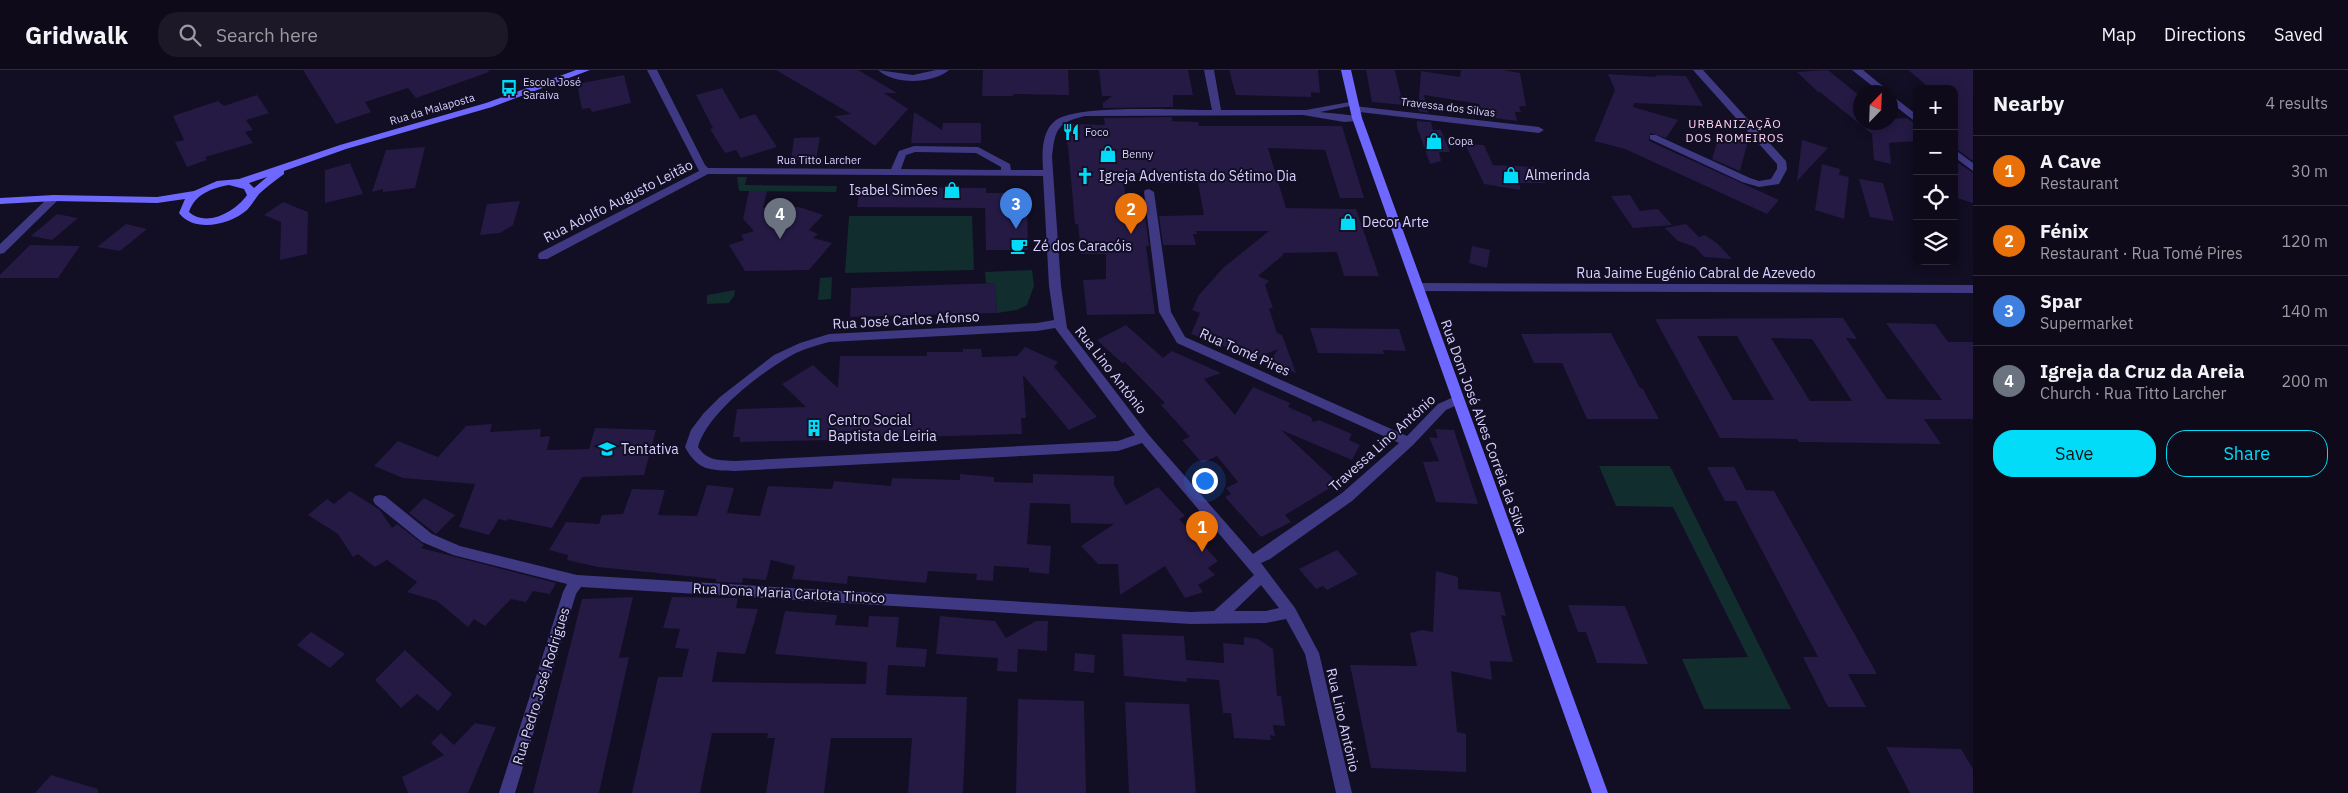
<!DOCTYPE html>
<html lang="en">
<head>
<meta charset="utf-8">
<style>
  body { margin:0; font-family:"IBM Plex Sans",sans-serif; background:#1c1827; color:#f1f3f6 }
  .controls { position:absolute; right:15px; top:15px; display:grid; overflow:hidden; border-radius:10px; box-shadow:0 2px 12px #0003 }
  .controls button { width:45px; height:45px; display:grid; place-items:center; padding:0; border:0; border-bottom:1px solid #2e2b39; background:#0e0a1a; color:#f1f3f6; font:25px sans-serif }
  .compass { position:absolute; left:1853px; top:15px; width:45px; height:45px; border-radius:50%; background:#0e0a1a; box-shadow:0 2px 12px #0003; rotate:23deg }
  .you { position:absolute; left:1204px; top:410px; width:18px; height:18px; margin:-12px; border:4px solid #fff; border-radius:50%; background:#1a73e8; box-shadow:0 0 0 8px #1a73e833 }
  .badge { display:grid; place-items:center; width:32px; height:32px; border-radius:50%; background:#02dcf9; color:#fff; font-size:16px; font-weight:700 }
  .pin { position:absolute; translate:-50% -41px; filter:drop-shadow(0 1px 2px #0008) }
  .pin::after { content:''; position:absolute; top:26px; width:18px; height:15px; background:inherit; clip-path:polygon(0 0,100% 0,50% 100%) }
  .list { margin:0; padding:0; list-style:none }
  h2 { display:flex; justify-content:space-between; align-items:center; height:65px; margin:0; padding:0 20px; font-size:21px }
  h2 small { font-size:16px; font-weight:400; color:#9b9aa2 }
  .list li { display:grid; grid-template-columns:32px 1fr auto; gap:15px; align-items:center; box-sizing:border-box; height:70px; padding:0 20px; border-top:1px solid #2e2b39 }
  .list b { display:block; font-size:19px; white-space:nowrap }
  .list p { margin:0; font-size:16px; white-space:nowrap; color:#9b9aa2 }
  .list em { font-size:16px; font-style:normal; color:#9b9aa2 }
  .actions { display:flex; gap:10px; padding:15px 20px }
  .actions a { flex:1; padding:11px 0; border:1px solid #02dcf9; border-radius:20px; text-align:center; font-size:18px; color:#02dcf9 }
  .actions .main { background:#02dcf9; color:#111 }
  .icon { flex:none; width:28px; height:28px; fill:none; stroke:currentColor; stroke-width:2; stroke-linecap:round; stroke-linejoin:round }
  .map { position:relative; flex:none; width:1973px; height:723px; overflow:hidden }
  header { display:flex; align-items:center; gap:30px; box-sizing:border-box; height:70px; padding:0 25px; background:#0e0a1a; border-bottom:1px solid #2e2b39 }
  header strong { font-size:24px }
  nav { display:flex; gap:28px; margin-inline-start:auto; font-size:18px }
  .search { width:350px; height:45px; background:#1c1827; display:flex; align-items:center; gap:12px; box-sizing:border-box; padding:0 18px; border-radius:20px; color:#9b9aa2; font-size:19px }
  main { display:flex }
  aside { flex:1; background:#0e0a1a }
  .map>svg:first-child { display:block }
  .green { fill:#112d2d }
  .building { fill:#241a44; fill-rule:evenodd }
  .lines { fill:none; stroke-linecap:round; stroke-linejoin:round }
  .street { fill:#3e3982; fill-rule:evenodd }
  .secondary { fill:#6f68fe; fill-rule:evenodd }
  .labels { text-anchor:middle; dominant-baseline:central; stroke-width:4; stroke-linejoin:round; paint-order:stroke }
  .far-poi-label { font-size:11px; fill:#d7d1ff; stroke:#120e23; text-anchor:start }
  .far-street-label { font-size:11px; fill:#d7d1ff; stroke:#120e23 }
  .far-neighbourhood-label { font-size:12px; letter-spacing:1px; fill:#ffd2ee; stroke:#120e23 }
  .poi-label { font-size:14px; fill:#d7d1ff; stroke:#120e23; text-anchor:start }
  .street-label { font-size:14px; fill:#d7d1ff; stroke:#120e23 }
</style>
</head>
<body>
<header>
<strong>Gridwalk</strong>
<div class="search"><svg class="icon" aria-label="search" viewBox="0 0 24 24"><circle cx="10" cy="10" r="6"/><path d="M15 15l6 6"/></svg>Search here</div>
<nav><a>Map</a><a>Directions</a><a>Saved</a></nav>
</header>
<main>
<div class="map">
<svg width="1973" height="723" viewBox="0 0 1973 723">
  <rect width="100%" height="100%" fill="#120e23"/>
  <path class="green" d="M737,107H747L745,115L837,116L836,122L739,121Z
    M849,146H972L974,200L845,203Z
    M1032,200L1034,216L1027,235L1017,240L997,243L995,213H986L985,202Z
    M832,207L831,229L818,230L820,208Z
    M735,220L734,226L729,233L707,234V225Z
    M1599,396H1670L1791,639H1704L1682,589L1748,587L1673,437L1616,436Z"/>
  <path class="building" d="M303,0H488L489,2L416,28L408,18L365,32L371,42L336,54Z
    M776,0H858L897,23H884L908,39L875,76L834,46L851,44Z
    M983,0H1068L1069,25L1013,24V26H982Z
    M1099,0H1188L1193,25H1173V37L1103,38V33L1112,26H1102Z
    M1229,0H1318L1320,23L1311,22V27L1236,25Z
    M1366,0H1395L1403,35L1372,32Z
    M1461,0H1503L1520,3L1526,36H1519L1521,42H1515L1517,51L1480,46L1479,34L1424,25L1428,43L1418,41L1421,1L1460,7Z
    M1828,0L1860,26V52H1890V49L1907,48L1917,55V71L1889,73L1891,94L1874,90L1872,64L1820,22H1818L1797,2Z
    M1908,0H1973V91L1954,77V19H1931Z
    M1608,4L1657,7L1655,5L1686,6L1703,36L1634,33L1633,37L1678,50L1666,68L1650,63L1649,71L1779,130L1767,144L1625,79L1594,71L1615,20Z
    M624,5L631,33L592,42L590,38L582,39L577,14Z
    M722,18L740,49L755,44L777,77L741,88L736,80L725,83L710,59L713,58L696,25Z
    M257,25L269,43L246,50L253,60L245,62L253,73L205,87L207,90L187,97L175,72L184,70L173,46L218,31L224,36Z
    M914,42L942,60L943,53H981V73H911Z
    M1172,47V51L1198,52L1199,56H1342L1364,128H1340L1325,80L1268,78L1286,138L1356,139L1379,206H1344L1337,182L1283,183V185L1258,206L1269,211L1265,215L1273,238H1269L1277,263L1282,265L1296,303L1269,293L1278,279L1256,288L1191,264L1200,243L1192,240L1199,225L1223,198L1269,161H1196L1197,164H1193L1196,175H1163L1159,146L1204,145L1198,113H1155L1153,103H1122L1127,135L1130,134L1131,144L1145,146L1149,176H1146L1155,244L1087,245L1083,210L1106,209V184H1081L1078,154H1075L1068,76L1064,60L1072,54L1105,55L1104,48Z
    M1417,51L1431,52L1433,60H1441L1450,82H1439L1441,91L1430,94L1417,57Z
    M1720,63L1748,71L1740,101L1712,89Z
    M820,67L816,90H791L794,68Z
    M1802,70L1828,78L1797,111Z
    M1465,74L1484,75L1493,95L1538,97L1546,113H1520V120L1484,114Z
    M425,77L415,118L383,122V119L372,122L386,80Z
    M1954,90L1973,103V133L1954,127Z
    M350,93L363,124L325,133V100Z
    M1822,94L1840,99L1839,105L1849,107L1844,149L1815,140Z
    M1859,109L1883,113L1894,151L1870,147Z
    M860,117L986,118V123H1015V134H1027L1028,180H986L985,138L857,137Z
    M749,121H767L763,138L799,137L823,145L809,160L818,164L813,168L832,173L809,200L745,201L729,175L744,170L741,165L754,161L743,149Z
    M1630,125L1640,141L1658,139L1672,155L1633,158L1611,126Z
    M520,131L513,155L500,163L480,165L487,134Z
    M283,132L308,142L307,184L280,190L281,152L264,145Z
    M57,144L78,148L52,170L31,166Z
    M126,154L147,159L120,181L97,177Z
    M1686,154L1699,167L1705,165L1718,174L1732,189L1704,187L1695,177L1678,171L1665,158Z
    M30,175L80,176L58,208H0V205Z
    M1472,176L1490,180L1487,198L1469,193Z
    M995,213L997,243L850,247L851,218Z
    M1843,248L1857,269L1846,268L1887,329L1942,330L1886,253L1935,254L1948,272H1973V349H1924L1941,374L1799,372L1797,369L1720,368L1655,249ZM1697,266H1737L1774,330H1733ZM1771,268L1812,269L1852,331H1810Z
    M1126,255L1163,288L1172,281L1221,303L1204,309L1235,345L1253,317L1290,333L1288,337L1311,347L1313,352L1319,350L1352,364L1349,370L1360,375L1352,390L1281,360L1338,413L1285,445L1291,452L1261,467L1225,427L1231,424L1226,418L1238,412L1217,386L1202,393L1182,370L1190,367L1161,335L1165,333L1125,292L1122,293L1097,270Z
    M1310,258L1399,259L1406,281L1383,280L1384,284L1318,283Z
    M1611,263L1640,318L1643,319L1659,349H1587L1562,293H1534L1521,264Z
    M1025,277L1058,292L1054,297L1097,347L1069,360L1023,305L1026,348H1021L1022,364L916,367L880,366V361H834L833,370L740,372V367H733L737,339L806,337L782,314L813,295L838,318L840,286H927V282H963V279H981L982,287L1017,286Z
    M492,354L490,362L541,359L540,367L550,366L547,380L589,379L595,358L656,360L644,405L582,407L552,458L508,449L507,451L499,449L489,465L459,457L475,414L403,408L374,396L398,371L438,387L466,356Z
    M1435,359L1454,360L1478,434L1436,432L1423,392L1439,391L1429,367L1438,368Z
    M1707,397H1734L1746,420L1774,421L1877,604H1848L1866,637H1828L1803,587H1818L1736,431H1725Z
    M960,404L994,407V412L1033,413V404L1114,406V415L1126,435L1158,417L1185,446L1179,449L1218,491L1208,498L1215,505L1198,515L1203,522L1185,528L1165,496L1120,525L1118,494H1098L1081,476L1114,454L1071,453L1070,434L1030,433L1027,474L1051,476L1049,504L1029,502V498L994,496L993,511L976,510L977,504L928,501L926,513L848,506L847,514L792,509L795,496L771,490L766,510L743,508L742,513L716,512V509L598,497L567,490L568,485L549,480L566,452L599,454L602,445L623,444L632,419L665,420L658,445L697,446L707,415L734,418L727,443L760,446L768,416L832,419L834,411L891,416L892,408L960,410Z
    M350,421L380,440L392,458L397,454L424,475L421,478L556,513L550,524L533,521L526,532L511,529L485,556L474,549L468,557L437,531L407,522L417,512L387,490L375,497L358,484L353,487L338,464L308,445L327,429L334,434Z
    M424,428L455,445L436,464L409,443Z
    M1337,480L1358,504L1327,520L1323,516L1316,519L1299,499Z
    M1436,501L1458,507V519L1500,522L1506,546L1501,545L1513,592L1490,591L1492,610L1451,601L1457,662L1466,664V702L1371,698L1350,595L1417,596L1410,563L1422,560L1433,562Z
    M633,527L619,588L629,587L599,723H533L582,529Z
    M672,527L738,528L736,538L758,539L745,584L717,582L712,612L866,614L867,592L775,584L785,541L837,545L835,555L868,557L869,546L899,547L896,577L927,579L925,597L888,595L886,625L967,627L963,723H908L912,668H831L824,723H766L775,668H767L768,663H712L700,723H632L658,607H682L689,579L675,578L680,559L663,558Z
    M1568,535L1625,536L1648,594L1597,593L1586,562H1578Z
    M940,546L995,551L1006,568L1036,551H1048L1047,581L1018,579L1017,602L997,601L998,588L936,584Z
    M311,562L345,584L330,598L297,575Z
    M1122,564L1184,566L1186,590L1224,593L1223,573L1244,575V567L1258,569L1273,579L1277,626H1281L1285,656L1273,655L1275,666L1270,665L1271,670L1234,668L1231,643H1223L1219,610L1187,608V612L1124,606Z
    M405,580L452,624L438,641L417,624L401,638L375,610Z
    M1075,583L1095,585L1094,603L1074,601Z
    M1018,629L1084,631L1086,723H1016Z
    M1125,632L1189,634L1196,723H1129Z
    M475,653L496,657L468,723H408L402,707L444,685L431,673L441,663L454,675Z
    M1886,677L1961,679L1973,699V723H1910Z
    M51,705L98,719V723H35Z"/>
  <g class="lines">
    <path class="street" d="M647,0H657L705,95L708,98L891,99L899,81L914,76L978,77L1010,94L1011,100H1043C1042,84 1041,61 1056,50C1078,34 1180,40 1212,40L1204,0H1214L1221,40H1306L1355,31V35L1320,42C1328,43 1358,45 1362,48L1357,51L1344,52L1303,45L1085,46C1057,52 1055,60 1052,87L1061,216L1067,258L1148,364L1253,484L1342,423L1399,373L1177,273L1159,242L1144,122L1145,120L1149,119L1154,122L1171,242L1185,267L1407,366L1438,334L1458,325L1464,330L1462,333L1446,340L1413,375L1352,431L1270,489L1261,493L1295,538L1319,583L1352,723H1336L1305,584L1286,549L1266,553L1191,554L581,517L576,524L515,723H499L563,522L567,514L453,485L422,472L375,434L373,430L375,426L380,425L385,426L432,464L460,476L577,505L1191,542L1214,541L1254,505L1142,373L1118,381L735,401C710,400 698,401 685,377L691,360L703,344L720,327L774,285L800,273L829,264L1037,253L1054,250L1049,216L1043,106L708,104L547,189H539L538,186L539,183L699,101ZM915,82L976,83L1001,97V100L901,99L906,85ZM1055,258L1135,365L1118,371L735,391C719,390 707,391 698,377C707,343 765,299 796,283C807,278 818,275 829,272L1037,261ZM1261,515L1279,538L1266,541H1234Z
      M878,0L913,5L936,0H949C933,14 894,15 878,0Z
      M1693,0H1703L1786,91L1787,99L1779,114L1759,117L1742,112L1650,69V65H1656L1750,108L1759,111L1771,109L1777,99V94Z
      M1852,0H1863L1890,22H1880Z
      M1890,24L1917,45V53L1890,32Z
      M1354,36L1539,57L1544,60L1539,63L1351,41V37Z
      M1954,79L1973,93V101L1954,87Z
      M54,125L59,128L58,130L4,183L0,184V174L50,126Z
      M1418,213L1973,215V223L1418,221L1412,217Z"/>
    <path class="secondary" d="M576,0H590L492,37L346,79L284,101V104C275,111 266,117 259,124C255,129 252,135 247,140C230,155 194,163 179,143L185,129L157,133L54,131L0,134V128L54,125L157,127L194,121L217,111L239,109L340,75L486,33ZM267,107L254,118L249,113ZM229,115L244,119L247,125C236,141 207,158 189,142C195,124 212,118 229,115Z
      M1341,0H1351L1362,48L1608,723H1592L1352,48Z"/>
  </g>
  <defs>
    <g id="bus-bare" transform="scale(1.35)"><path d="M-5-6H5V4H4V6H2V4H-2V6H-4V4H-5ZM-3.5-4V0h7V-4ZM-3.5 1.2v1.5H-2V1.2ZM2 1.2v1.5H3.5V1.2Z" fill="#02dcf9" stroke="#120e23" stroke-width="2.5" paint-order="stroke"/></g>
    <g id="restaurant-bare" transform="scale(1.35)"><path d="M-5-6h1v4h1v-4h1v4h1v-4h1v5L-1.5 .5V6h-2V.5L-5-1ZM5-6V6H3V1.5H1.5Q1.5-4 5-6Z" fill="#02dcf9" stroke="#120e23" stroke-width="2.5" paint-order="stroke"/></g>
    <g id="shop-bare" transform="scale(1.35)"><path d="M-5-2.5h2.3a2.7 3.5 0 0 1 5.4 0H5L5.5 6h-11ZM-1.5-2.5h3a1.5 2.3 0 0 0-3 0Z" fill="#02dcf9" stroke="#120e23" stroke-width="2.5" paint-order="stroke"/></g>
    <g id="church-bare" transform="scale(1.35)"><path d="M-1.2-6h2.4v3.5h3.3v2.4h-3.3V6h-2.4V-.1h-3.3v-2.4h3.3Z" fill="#02dcf9" stroke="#120e23" stroke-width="2.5" paint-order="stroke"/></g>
    <g id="cafe-bare" transform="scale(1.35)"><path d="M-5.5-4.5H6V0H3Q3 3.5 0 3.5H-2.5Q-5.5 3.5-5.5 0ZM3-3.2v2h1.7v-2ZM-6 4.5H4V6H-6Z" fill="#02dcf9" stroke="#120e23" stroke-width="2.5" paint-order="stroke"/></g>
    <g id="building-bare" transform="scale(1.35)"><path d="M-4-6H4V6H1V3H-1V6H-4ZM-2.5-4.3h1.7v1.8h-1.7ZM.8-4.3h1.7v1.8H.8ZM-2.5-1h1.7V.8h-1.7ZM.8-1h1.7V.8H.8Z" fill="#02dcf9" stroke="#120e23" stroke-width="2.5" paint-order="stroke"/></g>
    <g id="school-bare" transform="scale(1.35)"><path d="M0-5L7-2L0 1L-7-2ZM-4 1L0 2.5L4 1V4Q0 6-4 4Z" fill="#02dcf9" stroke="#120e23" stroke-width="2.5" paint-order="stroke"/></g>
  </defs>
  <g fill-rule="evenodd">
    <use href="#bus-bare" x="509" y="18"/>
    <use href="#restaurant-bare" x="1071" y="62"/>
    <use href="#shop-bare" x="1434" y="71"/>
    <use href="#shop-bare" x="1108" y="84"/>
    <use href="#shop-bare" x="1511" y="105"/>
    <use href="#church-bare" x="1085" y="106"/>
    <use href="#shop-bare" x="952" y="120"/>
    <use href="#shop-bare" x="1348" y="152"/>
    <use href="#cafe-bare" x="1019" y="176"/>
    <use href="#building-bare" x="814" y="358"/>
    <use href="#school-bare" x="607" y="379"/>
  </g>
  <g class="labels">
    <g class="far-poi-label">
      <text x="523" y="12">Escola José<tspan x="523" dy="13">Saraiva</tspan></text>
      <text x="1085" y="62">Foco</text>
      <text x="1448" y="71">Copa</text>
      <text x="1122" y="84">Benny</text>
    </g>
    <g class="far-street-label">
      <text transform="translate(1448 37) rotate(7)">Travessa dos Silvas</text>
      <text transform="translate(432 39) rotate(-16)">Rua da Malaposta</text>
      <text x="819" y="90">Rua Titto Larcher</text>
    </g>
    <g class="far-neighbourhood-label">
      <text x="1735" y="53">URBANIZAÇÃO<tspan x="1735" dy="14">DOS ROMEIROS</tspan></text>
    </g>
    <g class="poi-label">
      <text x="1525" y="105">Almerinda</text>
      <text x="1099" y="106">Igreja Adventista do Sétimo Dia</text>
      <text x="938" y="120" text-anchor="end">Isabel Simões</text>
      <text x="1362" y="152">Decor Arte</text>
      <text x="1033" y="176">Zé dos Caracóis</text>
      <text x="828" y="350">Centro Social<tspan x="828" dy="16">Baptista de Leiria</tspan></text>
      <text x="621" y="379">Tentativa</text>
    </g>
    <g class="street-label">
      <text transform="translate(618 131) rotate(-27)">Rua Adolfo Augusto Leitão</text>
      <text x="1696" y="203">Rua Jaime Eugénio Cabral de Azevedo</text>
      <text transform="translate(906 250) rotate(-3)">Rua José Carlos Afonso</text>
      <text transform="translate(1245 282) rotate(24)">Rua Tomé Pires</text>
      <text transform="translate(1111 300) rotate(52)">Rua Lino António</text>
      <text transform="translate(1484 357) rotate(70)">Rua Dom José Alves Correia da Silva</text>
      <text transform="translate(1382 373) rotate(-42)">Travessa Lino António</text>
      <text transform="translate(789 523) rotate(3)">Rua Dona Maria Carlota Tinoco</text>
      <text transform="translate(541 616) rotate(-73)">Rua Pedro José Rodrigues</text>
      <text transform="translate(1343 650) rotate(77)">Rua Lino António</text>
    </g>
  </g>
</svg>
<div class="controls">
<button>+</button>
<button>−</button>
<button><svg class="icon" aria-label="locate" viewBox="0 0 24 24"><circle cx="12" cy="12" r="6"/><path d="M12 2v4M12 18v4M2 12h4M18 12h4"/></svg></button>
<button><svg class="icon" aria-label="layers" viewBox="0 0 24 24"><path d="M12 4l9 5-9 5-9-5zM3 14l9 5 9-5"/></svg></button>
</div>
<svg class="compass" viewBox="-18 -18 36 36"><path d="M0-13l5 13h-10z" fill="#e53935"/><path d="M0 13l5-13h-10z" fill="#9b9aa2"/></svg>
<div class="you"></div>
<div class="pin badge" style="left:1202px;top:482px;background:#e8710a">1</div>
<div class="pin badge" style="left:1131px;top:164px;background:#e8710a">2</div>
<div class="pin badge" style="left:1016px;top:159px;background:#3f7fe0">3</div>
<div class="pin badge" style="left:780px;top:169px;background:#6b7280">4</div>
</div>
<aside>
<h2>Nearby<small>4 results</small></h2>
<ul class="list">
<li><span class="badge" style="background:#e8710a">1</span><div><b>A Cave</b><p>Restaurant</p></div><em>30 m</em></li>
<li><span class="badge" style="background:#e8710a">2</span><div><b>Fénix</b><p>Restaurant · Rua Tomé Pires</p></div><em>120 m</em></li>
<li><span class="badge" style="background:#3f7fe0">3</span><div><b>Spar</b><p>Supermarket</p></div><em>140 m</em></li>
<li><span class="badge" style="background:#6b7280">4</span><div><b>Igreja da Cruz da Areia</b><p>Church · Rua Titto Larcher</p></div><em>200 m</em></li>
</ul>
<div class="actions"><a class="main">Save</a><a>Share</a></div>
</aside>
</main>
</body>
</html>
